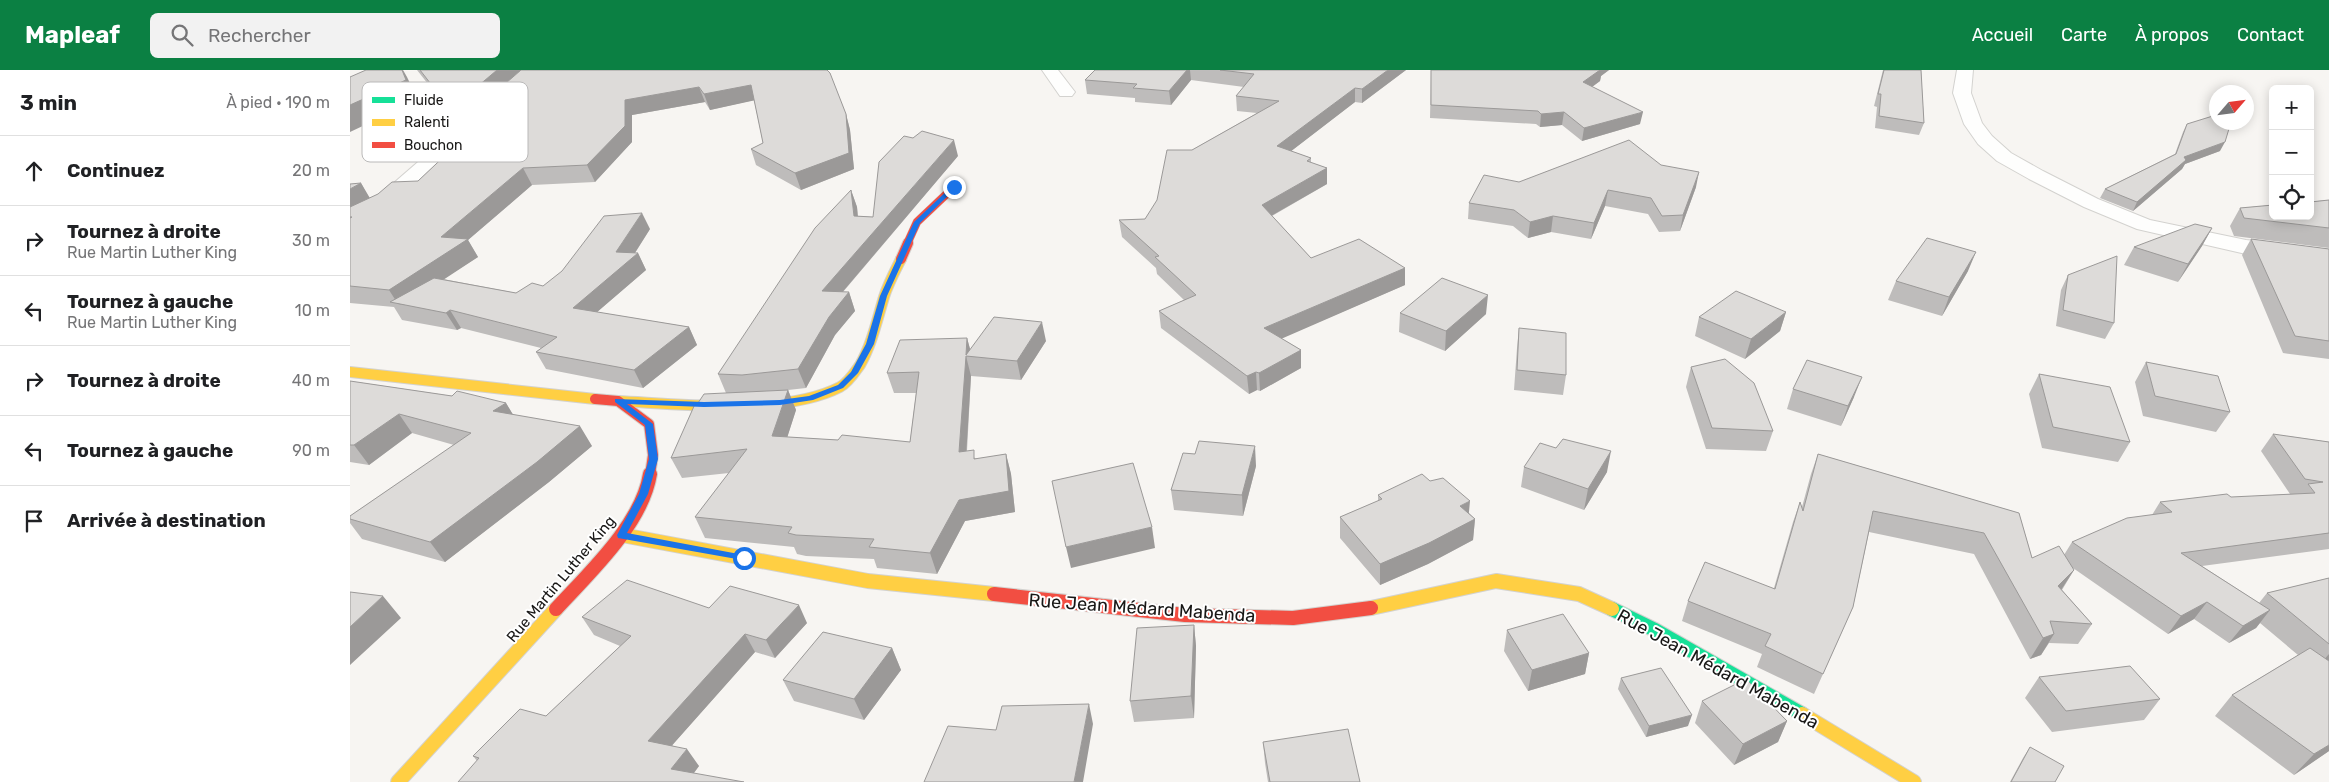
<!DOCTYPE html>
<html lang="fr">
<head>
<meta charset="utf-8">
<style>
  body { margin:0; font-family:Rubik,sans-serif; background:#f2f2f2; color:#202124 }
  .controls { position:absolute; right:15px; top:15px; display:grid; overflow:hidden; border-radius:8px; box-shadow:0 2px 12px #0003 }
  .controls button { width:45px; height:45px; display:grid; place-items:center; padding:0; border:0; border-bottom:1px solid #e0e0e0; background:#fff; color:#202124; font:25px sans-serif }
  .compass { position:absolute; left:1859px; top:15px; width:45px; height:45px; border-radius:50%; background:#fff; box-shadow:0 2px 12px #0003; rotate:62deg }
  .stop { position:absolute; width:15px; height:15px; margin:-11px; border:4px solid #1a73e8; border-radius:50%; background:#fff }
  .stop.end { background:#1a73e8; border-color:#fff; box-shadow:0 1px 5px #0008 }
  .list { margin:0; padding:0; list-style:none }
  h2 { display:flex; justify-content:space-between; align-items:center; height:65px; margin:0; padding:0 20px; font-size:21px }
  h2 small { font-size:16px; font-weight:400; color:#757577 }
  .list li { display:grid; grid-template-columns:32px 1fr auto; gap:15px; align-items:center; box-sizing:border-box; height:70px; padding:0 20px; border-top:1px solid #e0e0e0 }
  .list b { display:block; font-size:19px; white-space:nowrap }
  .list p { margin:0; font-size:16px; white-space:nowrap; color:#757577 }
  .list em { font-size:16px; font-style:normal; color:#757577 }
  .icon { flex:none; width:28px; height:28px; fill:none; stroke:currentColor; stroke-width:2; stroke-linecap:round; stroke-linejoin:round }
  .map { position:relative; flex:none; width:1979px; height:712px; overflow:hidden }
  header { display:flex; align-items:center; gap:30px; box-sizing:border-box; height:70px; padding:0 25px; background:#0b8043; color:#fff }
  header strong { font-size:24px }
  nav { display:flex; gap:28px; margin-inline-start:auto; font-size:18px }
  .search { width:350px; height:45px; background:#f2f2f2; display:flex; align-items:center; gap:12px; box-sizing:border-box; padding:0 18px; border-radius:8px; color:#757577; font-size:19px }
  main { display:flex }
  aside { flex:1; background:#fff }
  .map>svg:first-child { display:block }
  .lines { fill:none; stroke-linecap:round; stroke-linejoin:round }
  .street-casing { stroke:#d3d2cf; stroke-width:2 }
  .fast-casing { stroke:#d3d2cf; stroke-width:16 }
  .slow-far1-casing { stroke:#d3d2cf; stroke-width:12 }
  .slow-casing { stroke:#d3d2cf; stroke-width:16 }
  .jam-far2-casing { stroke:#d3d2cf; stroke-width:9 }
  .jam-far1-casing { stroke:#d3d2cf; stroke-width:12 }
  .jam-casing { stroke:#d3d2cf; stroke-width:16 }
  .street { fill:#fefefd; fill-rule:evenodd }
  .fast { stroke:#16e098; stroke-width:14 }
  .slow-far1 { stroke:#ffcf43; stroke-width:10 }
  .slow { stroke:#ffcf43; stroke-width:14 }
  .jam-far2 { stroke:#f24e42; stroke-width:8 }
  .jam-far1 { stroke:#f24e42; stroke-width:10 }
  .jam { stroke:#f24e42; stroke-width:14 }
  .wall { fill:#bebcbb }
  .shaded-wall { fill:#9b9998 }
  .building { fill:#dddbd9; stroke:#9b9998 }
  .route { fill:#1a73e8 }
  .labels { text-anchor:middle; dominant-baseline:central; stroke-width:4; stroke-linejoin:round; paint-order:stroke }
  .street-label { font-size:15px; fill:#181716; stroke:#fff }
  .near-street-label { font-size:18px; fill:#181716; stroke:#fff }
  .key { fill:#fff; stroke:#bab9b9; stroke-width:1 }
  .key-label { font-size:14px; fill:#181716 }
</style>
</head>
<body>
<header>
<strong>Mapleaf</strong>
<div class="search"><svg class="icon" aria-label="search" viewBox="0 0 24 24"><circle cx="10" cy="10" r="6"/><path d="M15 15l6 6"/></svg>Rechercher</div>
<nav><a>Accueil</a><a>Carte</a><a>À propos</a><a>Contact</a></nav>
</header>
<main>
<aside>
<h2>3 min<small>À pied · 190 m</small></h2>
<ul class="list">
<li><svg class="icon" aria-label="ahead" viewBox="0 0 24 24"><path d="M12 20V5M6 11l6-6 6 6"/></svg><div><b>Continuez</b></div><em>20 m</em></li>
<li><svg class="icon" aria-label="right" viewBox="0 0 24 24"><path d="M7 20v-9h11M14 6l5 5-5 5"/></svg><div><b>Tournez à droite</b><p>Rue Martin Luther King</p></div><em>30 m</em></li>
<li><svg class="icon" aria-label="left" viewBox="0 0 24 24"><path d="M17 20v-9H6M10 6l-5 5 5 5"/></svg><div><b>Tournez à gauche</b><p>Rue Martin Luther King</p></div><em>10 m</em></li>
<li><svg class="icon" aria-label="right" viewBox="0 0 24 24"><path d="M7 20v-9h11M14 6l5 5-5 5"/></svg><div><b>Tournez à droite</b></div><em>40 m</em></li>
<li><svg class="icon" aria-label="left" viewBox="0 0 24 24"><path d="M17 20v-9H6M10 6l-5 5 5 5"/></svg><div><b>Tournez à gauche</b></div><em>90 m</em></li>
<li><svg class="icon" aria-label="arrive" viewBox="0 0 24 24"><path d="M6 21V4h12l-3 4 3 4H6"/></svg><div><b>Arrivée à destination</b></div></li>
</ul>
</aside>
<div class="map">
<svg width="1979" height="712" viewBox="0 0 1979 712">
  <rect width="100%" height="100%" fill="#f7f5f2"/>
  <g class="lines">
    <g class="street-casing">
      <path id="street" d="M174,0H192L37,139L0,158V143L23,131Z
        M692,0H708L725,22L722,26H710Z
        M1607,0H1623L1621,23L1632,53L1642,66L1661,83L1693,101L1748,129L1800,150L1896,170L1979,180V194L1896,184L1787,159L1734,137L1679,109L1647,91L1628,74L1614,54L1603,23Z"/>
    </g>
    <g class="fast-casing">
      <path id="fast" d="M1262,539L1305,560L1452,644"/>
    </g>
    <g class="slow-far1-casing">
      <path id="slow-far1" d="M0,302L245,329
        M268,331C330,334 434,346 490,317C498,313 505,302 510,295C522,274 527,250 534,227C538,214 545,201 551,189"/>
    </g>
    <g class="slow-casing">
      <path id="slow" d="M272,465L518,511L644,524
        M1021,538L1146,511L1229,524L1262,539
        M1452,644L1564,712
        M48,712L206,539"/>
    </g>
    <g class="jam-far2-casing">
      <path id="jam-far2" d="M557,174L567,152L604,117"/>
    </g>
    <g class="jam-far1-casing">
      <path id="jam-far1" d="M551,189L558,173
        M245,329L268,331L299,354L303,385L300,405"/>
    </g>
    <g class="jam-casing">
      <path id="jam" d="M644,524L835,545L943,548L1021,538
        M206,539C240,502 292,454 300,404"/>
    </g>
    <use href="#street" class="street"/>
    <use href="#fast" class="fast"/>
    <use href="#slow-far1" class="slow-far1"/>
    <use href="#slow" class="slow"/>
    <use href="#jam-far2" class="jam-far2"/>
    <use href="#jam-far1" class="jam-far1"/>
    <use href="#jam" class="jam"/>
  </g>
  <path class="wall" d="M67,0H477L496,44L500,60L504,99L451,120L406,95L401,79L413,73L404,30L360,40L355,32L282,45V72L245,112L182,115L118,170L128,187L93,209L166,223L193,216L300,159L285,183H288L296,200L247,242L339,257L347,275L293,318L196,299L186,282L191,278L111,258L107,260L52,250L44,237L0,233V147L11,113L19,128L68,111L146,37L140,27L123,42H100Z
    M745,0H1056L1012,33L1005,32L941,81L961,88V93L977,98V114L922,146L961,188L1055,198V215L931,268L951,280V298L910,321L907,320L899,324L811,258L809,241L834,230L807,204L806,198L772,167L769,150L795,149L842,80L907,43L887,41L886,26L894,17L841,10L821,35L785,32V28L737,24L735,10Z
    M1081,0H1259L1251,6L1250,11L1242,17L1290,54L1232,71L1212,55L1190,57L1186,54L1080,48Z
    M1533,0H1571L1574,53L1569,65L1525,58L1527,37L1524,36Z
    M1837,54L1870,81L1835,94L1832,99L1783,141L1750,128L1755,119L1825,84L1833,62Z
    M608,86L493,222H499L505,241L485,265L456,318L438,320L446,340L437,367L488,370L560,372L566,323H544L537,303L617,268L620,279L696,271L671,310L621,306L617,381L626,389L656,384L661,404L665,442L615,451L587,504L527,498L524,489L456,486L447,484L444,477L355,468L345,447L379,403L332,408L321,388L348,333L376,323L368,304L501,120L507,137L508,146L523,147Z
    M1311,95L1346,117L1330,161L1309,162L1298,144L1255,136L1241,169L1201,162L1178,168L1163,156L1118,149L1119,133L1169,112Z
    M1979,130V178L1884,166L1880,156L1890,138Z
    M1862,158L1852,176L1828,212L1774,195L1784,177Z
    M1901,169L1979,179V289L1933,283L1892,185Z
    M1618,201L1592,246L1538,230L1546,211Z
    M1718,205L1764,253L1755,269L1706,256L1711,220Z
    M1436,242L1430,261L1395,289L1345,266L1349,247Z
    M1050,243L1136,244L1095,281L1049,262Z
    M1169,258L1216,305L1213,325L1164,320L1167,278Z
    M1796,292L1880,342L1866,362L1793,346L1785,312Z
    M1341,297L1423,361L1416,381L1356,379L1336,317Z
    M1689,304L1780,372L1768,392L1692,378L1679,324Z
    M0,311L102,326L156,333L163,345L242,376L199,412L95,492L12,469L0,453V446L104,375L62,363L19,395L0,392Z
    M1443,319L1504,327L1491,356L1437,339Z
    M1923,364L1979,372V479L1852,496L1909,533L1917,523L1979,508V681L1944,705L1865,646L1882,625L1948,585L1910,553L1906,558L1879,573L1844,549L1818,564L1723,498L1724,500L1712,520L1742,554L1728,574L1699,573L1691,585L1680,589L1624,484L1519,462L1503,537L1464,624L1407,597L1412,584L1332,551L1338,531L1424,518L1443,452L1450,432L1452,437L1461,404L1468,384L1669,443L1682,488L1714,485L1722,472L1802,445L1810,432L1940,424L1911,381Z
    M906,396L893,446L824,440L821,420Z
    M1174,397L1257,402L1234,440L1171,417Z
    M1028,425L1119,443L1125,449L1123,470L1078,494L1030,515L990,468V447L1028,431Z
    M359,538L457,553L425,588L405,582L322,675L349,696L344,703L127,691L123,686L196,646L270,576L244,565L232,547Z
    M844,555L846,576L844,648L784,652L780,631Z
    M1157,560L1239,583L1235,604L1178,621L1154,581Z
    M542,578L551,600L514,650L444,631L433,610Z
    M1689,607L1810,629L1794,650L1702,662L1675,628Z
    M1271,608L1338,656L1296,667L1268,619Z
    M1352,631L1437,651L1428,672L1384,695L1345,653Z
    M913,672L1010,712H918L915,693Z
    M1680,677L1705,712H1660L1673,688Z"/>
  <path class="shaded-wall" d="M52,0H53L57,7L68,30L0,62V35Z
    M147,0H171L123,42L115,27Z
    M837,0H840L841,10L821,35L819,21Z
    M1038,0H1056L1012,33V19Z
    M1247,0H1259L1251,6L1250,11L1231,25L1233,12Z
    M401,15L406,30L360,40L354,24Z
    M349,17L355,32L282,45V72L245,112L237,95L275,30Z
    M1005,18V32L927,92V76Z
    M1214,42L1212,55L1190,57L1191,44Z
    M1293,42L1290,54L1232,71L1234,58Z
    M496,44L500,60L504,99L451,120L445,103Z
    M604,70L608,86L478,239L472,221Z
    M1875,72L1870,81L1835,94L1832,99L1783,141L1787,132L1834,87Z
    M173,98L182,115L118,170L128,187L55,235L48,234L39,220L91,167Z
    M977,98V114L912,151V135Z
    M1349,102L1346,117L1330,161L1333,145Z
    M11,113L21,130L0,141V119Z
    M501,120L507,137L509,164L504,146Z
    M1258,120L1255,136L1241,169L1244,153Z
    M292,143L300,159L281,189L288,183L296,200L232,255L223,238L266,182Z
    M1203,146L1201,162L1178,168L1180,152Z
    M1862,158L1852,176L1828,212L1838,194Z
    M1626,182L1618,201L1592,246L1599,227Z
    M1055,198V215L915,276L914,258Z
    M499,222L505,241L485,265L456,318L448,299L479,247Z
    M1138,225L1136,244L1095,281L1096,261Z
    M100,240L111,258L107,260L96,243Z
    M1436,242L1430,261L1395,289L1401,269Z
    M692,252L696,271L671,310L667,291Z
    M339,257L347,275L293,318L284,300Z
    M617,268L622,286H616Z
    M951,280V298L910,321L909,303Z
    M616,286L621,306L615,403L609,382Z
    M906,302L907,320L899,324L897,306Z
    M1512,307L1504,327L1491,356L1498,336Z
    M438,320L446,340L431,387L422,366Z
    M156,333L168,353L143,341Z
    M49,344L62,363L19,395L4,375Z
    M230,356L242,376L199,412L95,492L80,472Z
    M905,376L906,396L893,446L892,425Z
    M1261,381L1257,402L1234,440L1238,419Z
    M656,384L661,404L665,442L615,451L587,504L580,483L609,430Z
    M1120,431L1118,452L1110,436Z
    M1125,449L1123,470L1078,494L1030,515V494Z
    M802,457L805,478L721,498L716,477Z
    M1724,500L1711,520L1708,516Z
    M33,526L51,548L0,595V557Z
    M1857,532L1844,549L1818,564L1831,546Z
    M449,535L457,553L425,588L416,570Z
    M1920,540L1906,558L1879,573L1893,556Z
    M844,555L846,576L844,648L841,626Z
    M395,564L405,582L310,689L298,671Z
    M1704,564L1691,585L1680,589L1693,568Z
    M542,578L551,600L514,650L504,629Z
    M1239,583L1235,604L1178,621L1182,600Z
    M1979,584V596L1965,600Z
    M739,634L743,654L733,712H724Z
    M1342,645L1338,656L1296,667L1299,656Z
    M1437,651L1428,672L1384,695L1393,674Z
    M1979,675V681L1944,705L1964,684Z
    M337,679L349,696L337,712L321,699Z"/>
  <path class="building" d="M16,0H52L56,10L0,35V7Z
    M70,0H147L115,27H91Z
    M171,0H477L480,3L496,44L499,83L445,103L401,79L413,73L401,15L354,24L349,17L275,30V56L237,95L173,98L91,167L118,169L39,220L0,216V148L2,147H0V137L28,124L42,112L68,111L157,27H140Z
    M745,0H837L819,21L783,18L787,14L735,10Z
    M870,0H1038L1012,19L1005,18L927,76L961,88L957,91L977,98L912,135L961,188L1009,169L1055,198L914,258L951,280L909,303L906,302L897,306L809,241L846,225L805,187L809,186L769,150L795,149L807,130L817,80H842L929,31L886,26L904,4Z
    M1081,0H1250L1233,12L1293,42L1234,58L1214,42L1191,44L1188,41L1081,35Z
    M1534,0H1571L1574,53L1529,46L1531,24H1528Z
    M1866,45V52H1881L1875,72L1834,87L1836,90L1787,132L1755,119L1826,84L1837,54Z
    M572,61L604,70L472,221L499,222L479,247L448,299L392,305L368,304L465,158L501,120L504,146L523,147L529,92L554,66L563,68Z
    M1279,70L1311,95L1349,102L1333,145L1312,146L1301,128L1258,120L1244,153L1203,146L1180,152L1164,140L1119,133L1134,105L1169,112Z
    M11,113L0,119V114Z
    M1979,130V158L1894,148L1890,138L1923,135V146H1960V132Z
    M292,143L266,182L288,183L223,238L339,257L284,300L186,282L207,267L100,240L96,243L40,232L84,208L166,223L182,213L193,216L212,201L254,146Z
    M1845,154L1862,158L1838,194L1784,177Z
    M1577,168L1626,182L1599,227L1546,211Z
    M1901,169L1979,179V271L1945,266Z
    M1767,186L1764,253L1713,240L1718,205Z
    M1092,208L1138,225L1096,261L1050,243Z
    M1386,221L1436,242L1401,269L1349,247Z
    M644,247L692,252L667,291L616,286L609,382L624,380V389L656,384L659,421L609,430L580,483L519,477L524,469L446,465L438,463L442,457L345,447L397,379L321,388L345,334L348,333L354,324L438,320L422,366L488,370L492,365L560,372L569,302L537,303L550,270L617,268L616,285Z
    M1169,258L1216,263V305L1167,300Z
    M1375,289L1404,313L1423,361L1362,358L1341,297Z
    M1457,290L1512,307L1498,336L1443,319Z
    M1796,292L1868,306L1880,342L1805,326Z
    M1689,304L1760,317L1780,372L1703,357Z
    M0,311L102,326L107,321L156,333L143,341L230,356L187,392L80,472L0,449V446L121,363L49,344L4,375H0Z
    M1923,364L1979,372V463L1831,483L1920,540L1893,556L1857,532L1831,546L1722,472L1777,448L1822,442L1810,432L1877,424L1881,427L1965,423L1958,414L1973,412L1955,409Z
    M1213,369L1261,381L1238,419L1174,397L1190,373L1206,378Z
    M849,371L905,376L892,425L821,420L833,383L845,384Z
    M1468,384L1669,443L1682,488L1709,476L1724,500L1708,516L1742,554L1700,551L1704,564L1693,568L1634,463L1523,441L1503,537L1473,604L1415,576L1421,564L1338,531L1355,492L1425,519L1450,432L1453,441Z
    M783,393L802,457L716,477L702,411Z
    M1072,404L1080,411L1093,408L1120,431L1110,436L1125,449L1079,473L1030,494L990,447L1032,429L1028,425Z
    M1979,508V574L1917,523Z
    M277,510L359,538L380,516L449,535L416,570L395,564L298,671L337,679L321,699L394,712H108L129,688L123,686L170,639L196,646L281,566L232,547Z
    M0,522L33,526L0,557Z
    M1213,544L1239,583L1182,600L1157,560Z
    M844,555L841,626L780,631L787,558Z
    M473,562L542,578L504,629L433,610Z
    M1960,578L1979,591V675L1964,684L1882,625Z
    M1780,596L1810,629L1716,641L1689,607Z
    M1311,598L1342,645L1299,656L1271,608Z
    M1396,609L1437,651L1393,674L1352,631Z
    M739,634L724,712H574L598,656L646,660L652,636Z
    M998,659L1010,712H920L913,672Z
    M1680,677L1714,696L1705,712H1661Z"/>
  <path class="route" d="M602,116L607,117L570,153L537,226L524,274L508,303L493,318L463,330L430,335L354,337L277,334L303,354L308,389L298,424L277,463L394,485L398,486V491L268,468L267,465L289,424L299,389L295,355L265,332V329L354,332L430,330L459,326L488,315L501,302L516,274L530,226L564,152Z"/>
  <g class="labels">
    <g class="street-label">
      <text transform="translate(211 509) rotate(-50)">Rue Martin Luther King</text>
    </g>
    <g class="near-street-label">
      <text transform="translate(792 538) rotate(4)">Rue Jean Médard Mabenda</text>
      <text transform="translate(1368 599) rotate(29)">Rue Jean Médard Mabenda</text>
    </g>
  </g>
  <rect x="12" y="12" width="166" height="80" rx="8" class="key"/>
  <rect x="22" y="27" width="23" height="6" fill="#16e098"/>
  <rect x="22" y="49" width="23" height="7" fill="#ffcf43"/>
  <rect x="22" y="72" width="23" height="6" fill="#f24e42"/>
  <g class="key-label">
    <text x="54" y="35">Fluide</text>
    <text x="54" y="57">Ralenti</text>
    <text x="54" y="80">Bouchon</text>
  </g>
</svg>
<div class="controls">
<button>+</button>
<button>−</button>
<button><svg class="icon" aria-label="locate" viewBox="0 0 24 24"><circle cx="12" cy="12" r="6"/><path d="M12 2v4M12 18v4M2 12h4M18 12h4"/></svg></button>
</div>
<svg class="compass" viewBox="-18 -18 36 36"><path d="M0-13l5 13h-10z" fill="#e53935"/><path d="M0 13l5-13h-10z" fill="#757577"/></svg>
<div class="stop" style="left:394px;top:488px"></div>
<div class="stop end" style="left:604px;top:117px"></div>
</div>
</main>
</body>
</html>
